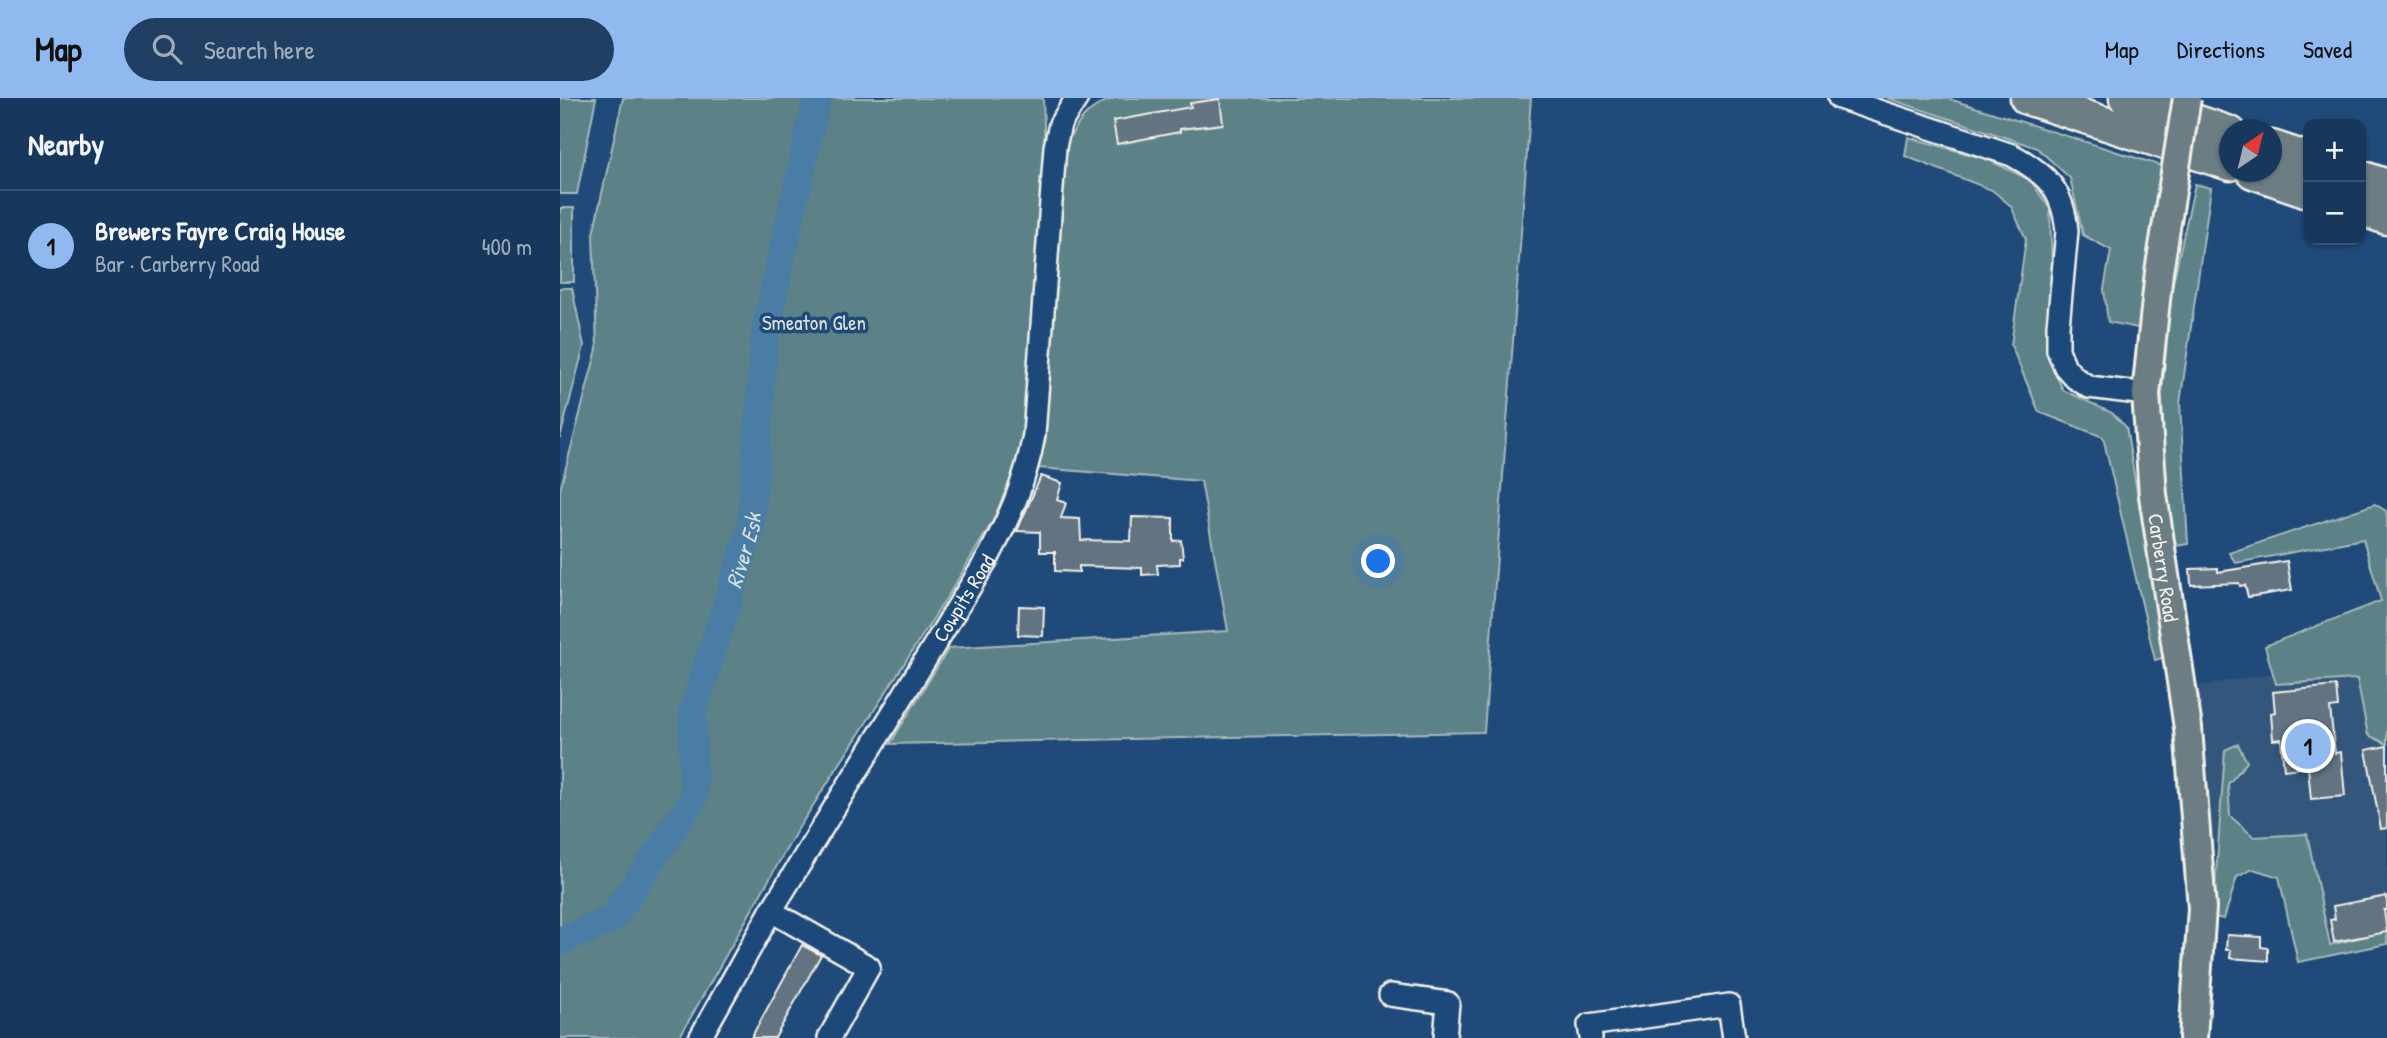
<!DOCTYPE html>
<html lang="en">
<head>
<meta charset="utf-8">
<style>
  body { margin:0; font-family:"Patrick Hand",sans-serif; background:#203f62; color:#f1f3f6 }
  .controls { position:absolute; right:21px; top:21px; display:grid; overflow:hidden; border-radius:14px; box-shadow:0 2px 5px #0004 }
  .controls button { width:63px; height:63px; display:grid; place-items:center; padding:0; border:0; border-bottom:2px solid #365272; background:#17385c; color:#f1f3f6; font:35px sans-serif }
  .compass { position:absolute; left:1659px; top:21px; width:63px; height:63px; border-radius:50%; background:#17385c; box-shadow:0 2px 5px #0004; rotate:35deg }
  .you { position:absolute; left:819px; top:464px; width:24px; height:24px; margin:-18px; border:5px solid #fff; border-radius:50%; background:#1a73e8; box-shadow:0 0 0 10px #1a73e833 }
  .badge { display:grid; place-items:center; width:46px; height:46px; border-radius:50%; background:#90b9f0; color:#111; font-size:23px; font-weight:700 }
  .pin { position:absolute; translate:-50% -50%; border:4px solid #fff; box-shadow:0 2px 7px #0006 }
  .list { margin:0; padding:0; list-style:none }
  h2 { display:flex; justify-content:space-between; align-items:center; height:91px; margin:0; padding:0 28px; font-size:30px }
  h2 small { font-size:23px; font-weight:400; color:#9eacbb }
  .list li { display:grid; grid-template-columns:46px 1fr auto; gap:21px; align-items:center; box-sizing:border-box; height:112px; padding:0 28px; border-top:2px solid #365272 }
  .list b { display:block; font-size:26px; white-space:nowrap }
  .list p { margin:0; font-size:23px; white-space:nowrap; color:#9eacbb }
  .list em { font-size:23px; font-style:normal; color:#9eacbb }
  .icon { flex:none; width:38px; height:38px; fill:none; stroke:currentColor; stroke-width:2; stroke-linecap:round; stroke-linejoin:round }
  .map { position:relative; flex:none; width:1827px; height:940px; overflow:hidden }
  header { display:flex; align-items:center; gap:42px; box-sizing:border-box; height:98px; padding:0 35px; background:#90b9f0; color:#111 }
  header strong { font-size:33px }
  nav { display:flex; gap:38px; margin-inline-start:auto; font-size:24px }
  .search { width:490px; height:63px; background:#203f62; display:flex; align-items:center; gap:18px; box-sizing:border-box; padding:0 24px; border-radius:38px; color:#9eacbb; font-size:26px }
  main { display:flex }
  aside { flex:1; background:#17385c }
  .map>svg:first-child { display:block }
  .built { fill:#33567c }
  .green { fill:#5b8187; stroke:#a8b9b8; stroke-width:2 }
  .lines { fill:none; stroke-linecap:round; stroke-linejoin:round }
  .river { stroke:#487da5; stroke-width:28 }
  .building { fill:#627382; stroke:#f4f1e8; stroke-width:2 }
  .minor-casing { stroke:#f4f1e8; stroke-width:26 }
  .major-casing { stroke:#f4f1e8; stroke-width:32 }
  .highway-casing { stroke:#f4f1e8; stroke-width:37 }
  .minor { stroke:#1f4a7a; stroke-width:21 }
  .major { stroke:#6c7e84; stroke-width:26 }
  .highway { stroke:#6c7e84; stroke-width:32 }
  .major-bridge-casing { stroke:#f4f1e8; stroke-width:32; stroke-linecap:butt }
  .major-bridge { stroke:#6c7e84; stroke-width:26 }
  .labels { text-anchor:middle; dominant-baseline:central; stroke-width:7; stroke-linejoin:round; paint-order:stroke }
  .park-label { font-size:21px; fill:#dde0d9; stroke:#1f4a7a }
  .street-label { font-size:21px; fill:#f4f1e8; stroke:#1f4a7a }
  .water-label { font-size:23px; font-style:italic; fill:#dae0de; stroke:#1f4a7a }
</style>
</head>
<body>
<header>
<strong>Map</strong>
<div class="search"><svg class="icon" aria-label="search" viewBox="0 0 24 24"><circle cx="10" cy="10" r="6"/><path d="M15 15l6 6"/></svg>Search here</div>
<nav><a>Map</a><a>Directions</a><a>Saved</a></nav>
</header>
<main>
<aside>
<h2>Nearby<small></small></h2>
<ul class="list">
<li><span class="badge">1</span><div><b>Brewers Fayre Craig House</b><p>Bar · Carberry Road</p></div><em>400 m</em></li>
</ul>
</aside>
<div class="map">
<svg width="1827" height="940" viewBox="0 0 1827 940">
  <rect width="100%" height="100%" fill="#1f4a7a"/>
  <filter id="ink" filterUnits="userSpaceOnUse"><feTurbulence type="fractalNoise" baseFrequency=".0143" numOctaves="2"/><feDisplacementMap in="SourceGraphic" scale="14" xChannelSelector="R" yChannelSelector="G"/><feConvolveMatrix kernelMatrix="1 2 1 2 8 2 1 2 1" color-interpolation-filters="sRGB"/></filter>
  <g filter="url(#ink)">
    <path class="built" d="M1827,552V834L1770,847L1694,739L1652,749L1639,588L1713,575Z"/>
    <path class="green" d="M0,0H36L17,96H0Z
      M63,0H483L485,54L461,356L433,423L389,496L236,734L119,940H0V392L37,251L33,136Z
      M556,0H971L924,634L330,646L389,550L668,533L641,383L479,370L503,52C516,27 527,7 556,0Z
      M1327,0H1386L1605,69L1578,230L1548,224L1544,191L1551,152L1523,137L1510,80L1477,50Z
      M1348,39L1429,62L1470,82L1490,111L1492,168L1487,256L1503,292L1552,315L1566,329L1605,559L1595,562L1543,339L1479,314L1451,247L1466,141L1451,108L1432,92L1345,58Z
      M1635,86L1651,90L1620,305L1628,446L1616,448L1605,411L1602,296L1612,189Z
      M0,110H14V184H0Z
      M0,190H12L24,248L0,340Z
      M1815,406L1826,413L1827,421V646L1808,637L1797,581L1716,586L1705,548L1821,503L1803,441L1676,465L1669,455Z
      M1678,646L1687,664L1668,686L1670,718L1694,739L1747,736L1770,847L1827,833V846L1738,864L1719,779L1693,771L1677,779L1664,821L1653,819L1665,652Z"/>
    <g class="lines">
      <path class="river" id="s1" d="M0,843L52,821L134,700L132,616L191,429L205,233L257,0"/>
    </g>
    <path class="building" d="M660,1L663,26L620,31V34L557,46L553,23L631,9L630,5Z
      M481,378L502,385L497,402L506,405L501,420L520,421L521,442L571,443L572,419L613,420V443L621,442L623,460H620V466L597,467L598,476L582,477V470L519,468V474L495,473V454H480V434L457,433Z
      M1727,463L1732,492L1688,499L1685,487L1680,488L1679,485L1631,487L1630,471L1658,470V474Z
      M459,508L484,509L483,538L458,537Z
      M1776,588L1778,609L1770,610L1775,655L1781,654L1785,698L1751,701L1748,669L1724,672L1721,641L1713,642L1711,615L1715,614L1713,594Z
      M1827,648V730L1821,731L1806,652Z
      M1827,798V812H1824L1827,834L1774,844L1770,822L1775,821L1773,808Z
      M1667,837L1701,839V849L1708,850V863L1670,860L1671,852H1666Z
      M242,847L261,857L236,902L215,940H191Z"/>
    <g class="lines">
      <g class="minor-casing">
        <g id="minor">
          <path d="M1279,0L1452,57C1487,76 1503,92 1507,133L1498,228V252L1505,269L1515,280L1529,289L1586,296"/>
          <path d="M211,813L309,869L269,940"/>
          <path d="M830,897L888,905L885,940"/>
          <path id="s2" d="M140,940L211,813L429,458C451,416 465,385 474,337L495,49L500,26L517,0"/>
          <path d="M1031,940L1029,927L1169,907L1174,940"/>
        </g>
      </g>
      <g class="major-casing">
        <g id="major">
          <path id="s3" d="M1608,118L1599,174L1586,296L1593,397L1628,630L1642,810L1633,940"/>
        </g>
      </g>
      <g class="highway-casing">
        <path id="highway" d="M1467,0L1670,66
          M1566,0L1670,35
          M1712,49L1748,61
          M1693,74L1748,93
          M1801,79L1827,88
          M1801,111L1827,120"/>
      </g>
      <use href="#minor" class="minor"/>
      <use href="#major" class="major"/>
      <use href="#highway" class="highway"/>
      <g class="major-bridge-casing">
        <path id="major-bridge" d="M1608,118L1627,0"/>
      </g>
      <use href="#major-bridge" class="major-bridge"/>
    </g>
  </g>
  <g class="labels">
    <g class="park-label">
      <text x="254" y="224">Smeaton Glen</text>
    </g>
    <g class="street-label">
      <text stroke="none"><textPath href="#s3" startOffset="354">Carberry Road</textPath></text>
      <text stroke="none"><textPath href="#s2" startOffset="513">Cowpits Road</textPath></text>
    </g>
    <g class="water-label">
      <text stroke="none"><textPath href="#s1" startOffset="458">River Esk</textPath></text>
    </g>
  </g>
</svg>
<div class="controls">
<button>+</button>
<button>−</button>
</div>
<svg class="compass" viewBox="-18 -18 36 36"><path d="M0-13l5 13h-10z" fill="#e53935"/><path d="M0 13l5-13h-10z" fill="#9eacbb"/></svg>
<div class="you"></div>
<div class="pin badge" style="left:1748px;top:648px">1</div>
</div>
</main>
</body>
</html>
